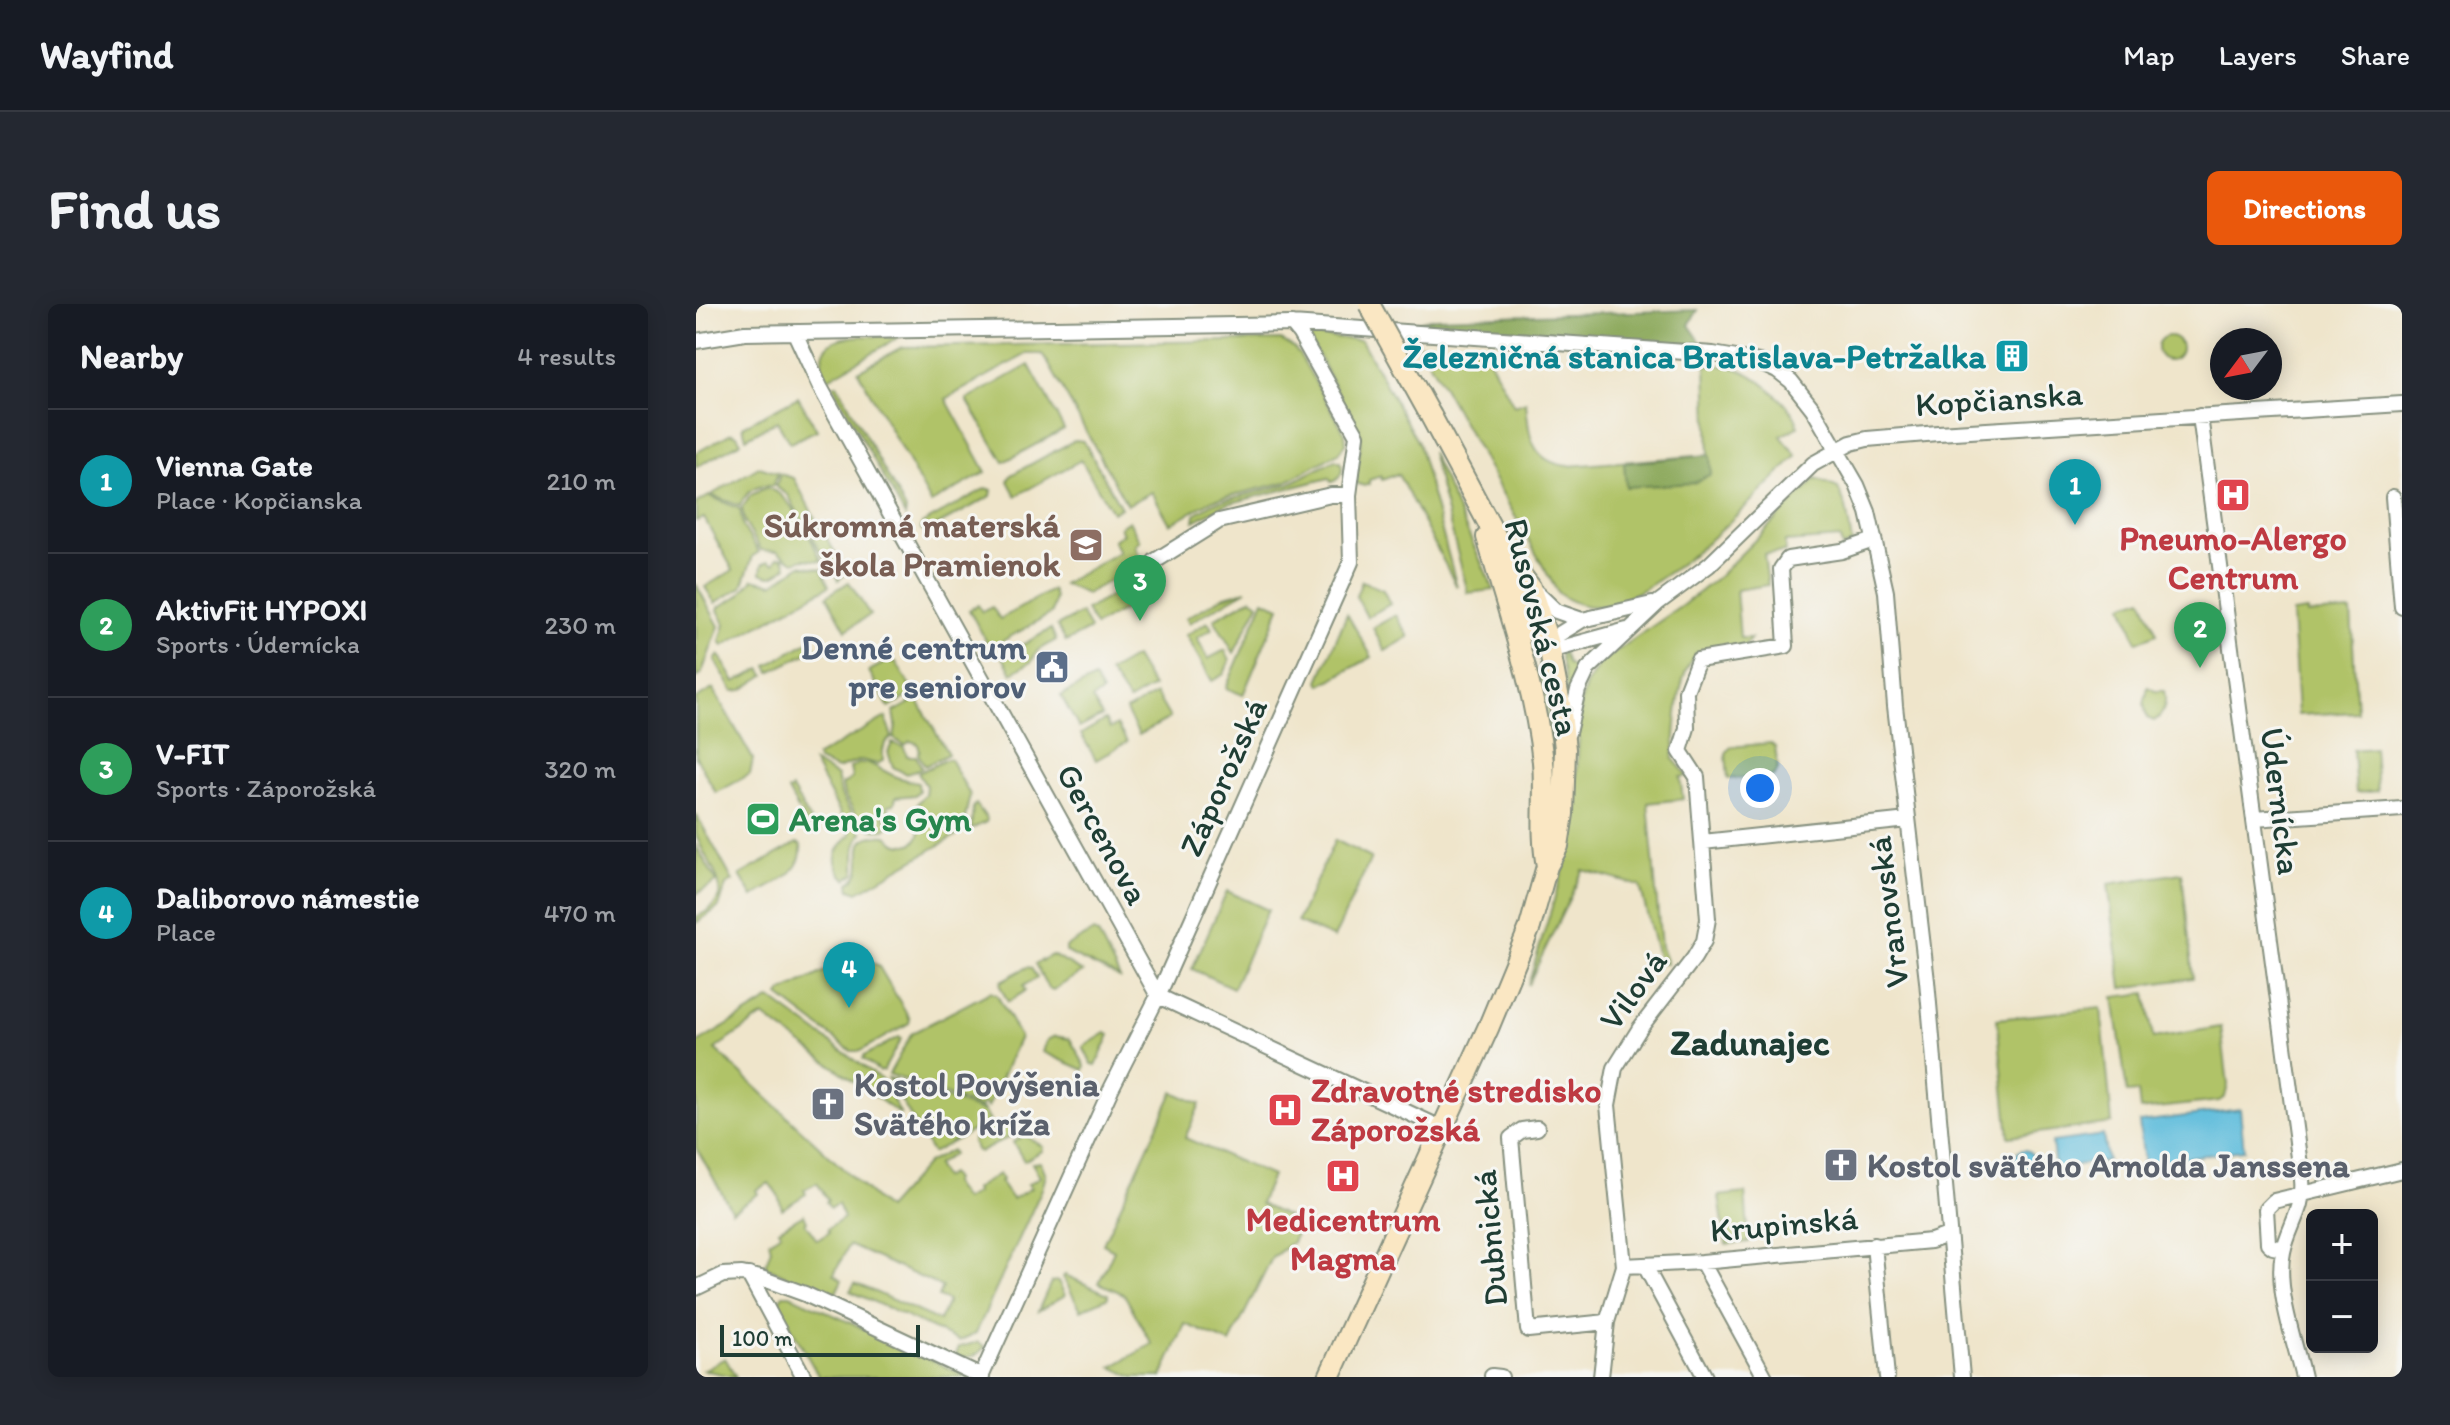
<!DOCTYPE html>
<html lang="en">
<head>
<meta charset="utf-8">
<style>
  body { margin:0; font-family:Itim,sans-serif; background:#242831; color:#f1f3f6 }
  .controls { position:absolute; right:24px; bottom:24px; display:grid; overflow:hidden; border-radius:12px; box-shadow:0 4px 20px #0003 }
  .controls button { width:72px; height:72px; display:grid; place-items:center; padding:0; border:0; border-bottom:2px solid #363941; background:#171b24; color:#f1f3f6; font:40px sans-serif }
  .compass { position:absolute; left:1514px; top:24px; width:72px; height:72px; border-radius:50%; background:#171b24; box-shadow:0 4px 20px #0003; rotate:238deg }
  .scale { position:absolute; left:24px; bottom:20px; width:200px; box-sizing:border-box; padding-left:8px; border:4px solid #1f3d34; border-top:0; font-size:22px; line-height:28px; white-space:nowrap; color:#1f3d34; -webkit-text-stroke:6px #f6f6f2; paint-order:stroke }
  .you { position:absolute; left:1064px; top:484px; width:28px; height:28px; margin:-20px; border:6px solid #fff; border-radius:50%; background:#1a73e8; box-shadow:0 0 0 12px #1a73e833 }
  .badge { display:grid; place-items:center; width:52px; height:52px; border-radius:50%; background:#ea580c; color:#fff; font-size:26px; font-weight:700 }
  .pin { position:absolute; translate:-50% -66px; filter:drop-shadow(0 2px 4px #0008) }
  .pin::after { content:''; position:absolute; top:42px; width:28px; height:24px; background:inherit; clip-path:polygon(0 0,100% 0,50% 100%) }
  .list { margin:0; padding:0; list-style:none }
  h2 { display:flex; justify-content:space-between; align-items:center; height:104px; margin:0; padding:0 32px; font-size:34px }
  h2 small { font-size:26px; font-weight:400; color:#9ea1a6 }
  .list li { display:grid; grid-template-columns:52px 1fr auto; gap:24px; align-items:center; box-sizing:border-box; height:144px; padding:0 32px; border-top:2px solid #363941 }
  .list b { display:block; font-size:30px; white-space:nowrap }
  .list p { margin:0; font-size:26px; white-space:nowrap; color:#9ea1a6 }
  .list em { font-size:26px; font-style:normal; color:#9ea1a6 }
  .map { position:relative; flex:none; width:1706px; height:1073px; overflow:hidden; border-radius:12px }
  header { display:flex; align-items:center; gap:48px; box-sizing:border-box; height:112px; padding:0 40px; background:#171b24; border-bottom:2px solid #363941 }
  header strong { font-size:38px }
  nav { display:flex; gap:44px; margin-inline-start:auto; font-size:28px }
  .intro { display:flex; align-items:center; justify-content:space-between; box-sizing:border-box; height:192px; padding:0 48px }
  h1 { margin:0; font-size:56px }
  .button { padding:20px 36px; border-radius:12px; background:#ea580c; color:#fff; font-size:28px; font-weight:700 }
  main { display:flex; gap:48px; padding:0 48px }
  aside { flex:1; background:#171b24; border-radius:12px; box-shadow:0 4px 20px #0003 }
  .map>svg:first-child { display:block }
  .green { fill:#b0c367; stroke:#68804e; stroke-width:2 }
  .forest { fill:#8ca95c; stroke:#567348; stroke-width:2 }
  .water { fill:#5dbcdb; stroke:#3e7c88; stroke-width:2 }
  .lines { fill:none; stroke-linecap:round; stroke-linejoin:round }
  .street-casing { stroke:#879180; stroke-width:18 }
  .secondary-casing { stroke:#879180; stroke-width:24 }
  .street { stroke:#fff; stroke-width:14 }
  .secondary { stroke:#fae7c3; stroke-width:20 }
  .secondary-bridge-casing { stroke:#879180; stroke-width:24; stroke-linecap:butt }
  .secondary-bridge { stroke:#fae7c3; stroke-width:20 }
  .labels { text-anchor:middle; dominant-baseline:central; stroke-width:6; stroke-linejoin:round; paint-order:stroke }
  .culture-label { font-size:34px; font-weight:bold; fill:#0d838f; stroke:#f6f6f2; text-anchor:end }
  .street-label { font-size:34px; fill:#1f3d34; stroke:#f6f6f2 }
  .education-label { font-size:34px; font-weight:bold; fill:#785e54; stroke:#f6f6f2; text-anchor:end }
  .health-label { font-size:34px; font-weight:bold; fill:#be3a42; stroke:#f6f6f2 }
  .service-label { font-size:34px; font-weight:bold; fill:#4e5e75; stroke:#f6f6f2; text-anchor:end }
  .leisure-label { font-size:34px; font-weight:bold; fill:#27864d; stroke:#f6f6f2; text-anchor:start }
  .worship-label { font-size:34px; font-weight:bold; fill:#5b616d; stroke:#f6f6f2; text-anchor:start }
  .neighbourhood-label { font-size:36px; font-weight:bold; fill:#1f3d34; stroke:#f6f6f2 }
</style>
</head>
<body>
<header>
<strong>Wayfind</strong>
<nav><a>Map</a><a>Layers</a><a>Share</a></nav>
</header>
<div class="intro"><h1>Find us</h1><a class="button">Directions</a></div>
<main>
<aside>
<h2>Nearby<small>4 results</small></h2>
<ul class="list">
<li><span class="badge" style="background:#0f9aa8">1</span><div><b>Vienna Gate</b><p>Place · Kopčianska</p></div><em>210 m</em></li>
<li><span class="badge" style="background:#2e9e5b">2</span><div><b>AktivFit HYPOXI</b><p>Sports · Údernícka</p></div><em>230 m</em></li>
<li><span class="badge" style="background:#2e9e5b">3</span><div><b>V-FIT</b><p>Sports · Záporožská</p></div><em>320 m</em></li>
<li><span class="badge" style="background:#0f9aa8">4</span><div><b>Daliborovo námestie</b><p>Place</p></div><em>470 m</em></li>
</ul>
</aside>
<div class="map">
<svg width="1706" height="1073" viewBox="0 0 1706 1073">
  <rect width="100%" height="100%" fill="#f6f6f2"/>
  <filter id="ink" filterUnits="userSpaceOnUse"><feTurbulence type="fractalNoise" baseFrequency=".0125" numOctaves="2"/><feDisplacementMap in="SourceGraphic" scale="16" xChannelSelector="R" yChannelSelector="G"/><feConvolveMatrix kernelMatrix="1 2 1 2 8 2 1 2 1" color-interpolation-filters="sRGB"/></filter>
  <filter id="wash" filterUnits="userSpaceOnUse"><feTurbulence type="fractalNoise" baseFrequency=".006" numOctaves="4" result="noise"/><feDisplacementMap in="SourceGraphic" scale="32" xChannelSelector="R" yChannelSelector="G"/><feGaussianBlur stdDeviation="1.8" result="paint"/><feColorMatrix in="noise" values="0 0 0 0 0 0 0 0 0 0 0 0 0 0 0 0 0 1.4 0 .05"/><feComposite in="paint" operator="in"/></filter>
  <g filter="url(#wash)">
    <rect width="100%" height="100%" fill="#efe5cb"/>
    <path class="green" d="M1461 44a12 12 0 1 1 24 0a12 12 0 1 1-24 0Z
      M625,32L665,36L722,139L761,283L702,170L686,176L685,172L673,176V180L668,182L660,179L665,132L612,33Z
      M203,33L129,76C112,22 168,33 203,33Z
      M585,36L596,42L604,51L649,129L650,139L642,149L590,178L517,196L474,220L456,188L431,201L351,57L345,50H331L250,95L290,168L235,199L162,67L206,43Z
      M723,40L788,45L818,102L830,98C833,130 834,158 872,162L1013,151L1010,61C1021,61 1032,61 1042,65C1060,71 1101,104 1102,123L1085,132L1101,152C1050,201 1003,254 942,288C932,293 919,301 908,302C891,304 875,299 862,289Z
      M333,61L368,125L308,158L271,96Z
      M141,80L210,206L209,212L137,82Z
      M102,93L121,126L94,139L81,117L50,134L47,122Z
      M35,129L41,131L45,138L0,163V149Z
      M379,136L387,137L390,141L425,204L416,208L385,156L320,192L312,177L315,171Z
      M735,148L798,286L772,289Z
      M639,156L644,158C649,166 644,176 635,178L633,174L531,200L498,217L499,210L518,199L593,180Z
      M63,163L82,169L77,182C60,180 50,187 44,202L15,191Z
      M84,170L98,174L125,226L114,231L92,191L80,183Z
      M1120,175L1142,184L1150,203L1156,239L1146,244L1144,234L1089,238V248L1068,250L1072,281L1040,286L1044,334H1055L1049,342L1000,349C979,375 981,423 977,455L992,472L984,473L987,495L952,499L965,643L971,660L963,657L944,582L887,566L832,681L873,547L878,516L885,398L890,381L905,358L987,301L1023,272Z
      M69,184C95,186 114,236 126,257L108,255L98,258L81,247L65,246L49,219L46,204L55,191Z
      M290,184L296,186L295,192L229,228L225,226L226,220Z
      M13,192L44,205L47,223L63,248L57,252L46,283L19,299L9,283L37,266L8,214L0,217V199Z
      M433,217L444,237L439,241L443,252L427,269L390,290L367,280L423,248L417,236L427,230L424,223Z
      M127,228L151,269L142,276L116,234Z
      M82,253L88,254L91,262C84,269 75,276 65,269L66,261L72,257L78,260Z
      M105,261L126,265L133,282L27,342L24,337L29,320L22,306L23,303L43,292L57,275L77,280Z
      M666,277L687,286L694,300L671,313L660,292Z
      M153,278L174,311L150,326L131,292Z
      M0,280L23,322L5,371L0,374Z
      M434,281L443,297L399,322L390,306Z
      M356,286L359,293L356,309L294,344L273,306L282,301L286,308L296,303L304,315Z
      M551,286L493,319L490,314L529,292Z
      M556,294L563,299L538,349L518,315Z
      M1446,294L1461,330L1441,338L1427,301Z
      M568,296L584,303L547,391L530,384Z
      M1611,307V310L1655,307L1661,408L1602,411L1596,309Z
      M385,309L394,325L370,338L361,322Z
      M651,310L676,353L625,381L623,377Z
      M700,311L713,333L689,347L677,324Z
      M512,318L516,325L501,334L512,355L529,346L534,356L528,370L516,377L490,331Z
      M355,325L360,336L342,346L335,358L316,369L306,352Z
      M115,336L119,343L118,346L74,368L71,362Z
      M867,348L871,360L883,369L872,394L864,349Z
      M23,351L39,378L65,365L69,371L46,386L37,387L19,356Z
      M439,353L457,383L433,397L413,368Z
      M847,355L856,397L859,446L856,449L841,371Z
      M190,358H200L217,387L215,391L193,404L173,367Z
      M398,374L406,389L396,395L406,412L383,424L365,392Z
      M1452,383L1459,387H1468C1471,398 1468,411 1458,417L1451,414L1448,401Z
      M17,385L57,455L54,470L20,489L0,453V395Z
      M460,390L474,414L443,431L430,407Z
      M221,395L252,450L229,462L222,450L224,446L221,439L214,437L209,441L198,435L200,420L198,408Z
      M190,413L196,434C187,438 186,447 187,456L182,460L165,456L141,465L122,457L120,453Z
      M409,416L414,425L421,421L431,438L400,456L385,430Z
      M196,439L208,443L211,452H220L226,464L210,470L197,463L192,448Z
      M1074,439L1079,443L1082,465L1077,472L1032,475L1030,449L1035,443Z
      M1678,444L1681,487L1660,489L1657,446Z
      M251,455H254L274,491L266,528L162,588L154,585L153,579C180,564 142,528 191,532C197,538 201,541 210,541C230,539 224,513 221,500L229,490L230,482L222,469Z
      M118,459L141,472L145,491L166,529C156,543 160,553 159,569L150,575C133,558 139,545 155,530Z
      M164,459L175,460L200,473L222,479L223,487L219,491L200,493L198,500L192,501L193,506L188,511L193,521L189,525L176,526L172,520H165L148,491L146,481L156,474L154,464Z
      M96,485L121,528L116,530L92,487Z
      M280,500L291,515L290,518L275,525L277,503Z
      M0,510L37,577L30,581L23,603L0,619V613C49,592 8,560 0,530C0,525 0,516 0,510Z
      M639,536L675,554L638,634L601,618Z
      M101,539L105,541C108,570 78,579 57,593L44,571Z
      M0,542L21,578L0,590Z
      M1486,569L1497,674L1426,684L1412,580Z
      M531,587L572,606L537,684L496,665Z
      M396,628L402,630L424,674L370,648V643Z
      M168,648L172,658L182,661L214,715L213,719L164,747H155L83,692L85,689Z
      M356,651L387,668L357,686L352,684L339,660Z
      M331,663L335,664L341,674L327,682L329,687L312,698L304,682L305,677Z
      M294,688L301,691L324,733L292,803L288,799L285,802L287,805L193,770L216,729Z
      M1450,689L1457,734L1525,723L1532,781L1529,793L1523,797L1444,806L1442,788L1431,789L1418,693Z
      M75,695L186,776L205,811L67,712L19,745L190,905L231,859L255,846L257,850L240,861L247,874L254,870L258,876L256,879L268,896L280,889L279,885L303,870L306,876L304,878L316,895L335,884L332,880L344,873L336,859L345,858L350,871L346,885L280,1029L263,1037L154,987L159,979L243,1017L252,997L242,993L246,983L153,941L138,970L146,976L137,995L69,962L75,945L73,937L85,929L83,925L108,910L111,917L109,919L121,936L133,929L132,925L148,914L142,900L134,904L130,898L132,896L121,879L108,886L110,890L86,905L82,891L73,879L60,886L62,890L36,907L0,843V740Z
      M1405,704L1416,819L1313,833L1301,715Z
      M410,729L414,731L400,761L396,760L387,743Z
      M359,732L374,735L389,762L388,766L347,748L351,736Z
      M203,733L205,735L187,767H183L167,755L168,752Z
      M192,774L289,808L294,817L236,849Z
      M477,788L504,800L489,834L576,872L564,900L605,919L596,938L576,954L534,1039L489,1020L466,1073H437L416,1063L456,1040L428,990L403,979L418,946L407,940Z
      M304,818L319,826V830L285,848L281,847L276,838L278,834Z
      M329,831L347,843L346,847L328,857L317,838Z
      M1049,889L1053,938L1030,940L1023,892Z
      M369,971L412,990V993L385,1006L367,973Z
      M362,977L369,991L342,1007L355,978Z
      M87,991H94L273,1073H123L90,1014L81,1019L79,1002Z
      M282,1038L289,1043C281,1052 271,1056 259,1053L263,1043Z
      M29,1054L40,1073L7,1066Z"/>
    <path class="forest" d="M1002,6L993,21L1007,41L716,19L739,14Z
      M1014,151L1015,170L998,179L930,183L928,159Z"/>
    <path class="water" d="M1544,805L1548,846L1448,859L1443,818Z
      M1407,831L1411,857L1359,864L1356,838Z
      M1319 855a9 9 0 1 1 18 0a9 9 0 1 1-18 0Z"/>
  </g>
  <g filter="url(#ink)">
    <g class="lines">
      <g class="street-casing">
        <path id="street" d="M596,20L604,30L661,131L653,191L655,258L462,692L745,824
          M99,29L124,83L462,692L415,785L285,1073
          M0,37L49,29L596,20L1017,50L1064,58L1081,66L1095,77L1117,105L1161,181L1172,208L1190,288L1199,402L1231,677L1266,1073
          M1504,112L1606,876C1609,904 1592,923 1587,949C1579,984 1599,1038 1607,1073
          M1697,193L1706,303
          M449,269L459,257L523,217L635,191H653
          M837,285L860,307L886,316
          M931,326L865,344L852,337L886,316L956,300
          M872,429L882,386L892,365L963,298L1013,261L1117,160L1155,139L1171,135L1242,129L1706,100
          M1558,515L1706,505
          M1007,538L1212,516
          M841,824L826,826L815,834L832,1026L911,1018
          M1178,941L1191,1073
          M1588,945L1577,943L1572,939L1570,905L1578,897L1706,866
          M1006,958L1069,1073
          M928,962L1006,958L1235,937L1252,931
          M949,962L1009,1073
          M53,971L108,1073
          M0,984L27,971L46,970L65,974L109,990L286,1073
          M796,1072L805,1073
          M905,1073L911,1018L928,962L912,801L919,764L944,724L998,654L1008,637L1012,615L1001,473L984,447L991,424L990,387L1002,356L1090,342L1085,265L1092,255L1146,247L1178,236"/>
      </g>
      <g class="secondary-casing">
        <path id="secondary" d="M791,233C812,307 839,382 847,458C850,493 844,527 851,562
          M817,278L832,323L852,337
          M633,1073L793,722L834,623L851,562L862,542L867,510L869,445L864,400L852,337L834,283L809,250L735,112"/>
      </g>
      <use href="#street" class="street"/>
      <use href="#secondary" class="secondary"/>
      <g class="secondary-bridge-casing">
        <path id="secondary-bridge" d="M673,0L735,112"/>
      </g>
      <use href="#secondary-bridge" class="secondary-bridge"/>
    </g>
  </g>
  <defs>
    <g id="building-square" transform="scale(1.8)"><rect x="-9" y="-9" width="18" height="18" rx="4" fill="#0f9aa8" stroke="#f6f6f2"/><path d="M-4-6H4V6H1V3H-1V6H-4ZM-2.5-4.3h1.7v1.8h-1.7ZM.8-4.3h1.7v1.8H.8ZM-2.5-1h1.7V.8h-1.7ZM.8-1h1.7V.8H.8Z" fill="#fff"/></g>
    <g id="hospital-square" transform="scale(1.8)"><rect x="-9" y="-9" width="18" height="18" rx="4" fill="#e0444e" stroke="#f6f6f2"/><path d="M-5-5h3v3.5h4V-5h3V5h-3V1.5h-4V5h-3Z" fill="#fff"/></g>
    <g id="school-square" transform="scale(1.8)"><rect x="-9" y="-9" width="18" height="18" rx="4" fill="#8d6e63" stroke="#f6f6f2"/><path d="M0-5L7-2L0 1L-7-2ZM-4 1L0 2.5L4 1V4Q0 6-4 4Z" fill="#fff"/></g>
    <g id="civic-square" transform="scale(1.8)"><rect x="-9" y="-9" width="18" height="18" rx="4" fill="#5c6f8a" stroke="#f6f6f2"/><path d="M-.6-6.5H3V-4.5H.6V-3L4-1V1h2V6H-6V1h2V-1L-.6-3ZM-1.2 2.5V6h2.4V2.5Z" fill="#fff"/></g>
    <g id="stadium-square" transform="scale(1.8)"><rect x="-9" y="-9" width="18" height="18" rx="4" fill="#2e9e5b" stroke="#f6f6f2"/><path d="M0-5a6.5 5 0 1 0 0 10a6.5 5 0 1 0 0-10ZM-3.5-1.8h7v3.6h-7Z" fill="#fff"/></g>
    <g id="church-square" transform="scale(1.8)"><rect x="-9" y="-9" width="18" height="18" rx="4" fill="#6b7280" stroke="#f6f6f2"/><path d="M-1.2-6h2.4v3.5h3.3v2.4h-3.3V6h-2.4V-.1h-3.3v-2.4h3.3Z" fill="#fff"/></g>
  </defs>
  <g fill-rule="evenodd">
    <use href="#building-square" x="1316" y="52"/>
    <use href="#hospital-square" x="1537" y="191"/>
    <use href="#school-square" x="390" y="241"/>
    <use href="#civic-square" x="356" y="363"/>
    <use href="#stadium-square" x="67" y="515"/>
    <use href="#church-square" x="132" y="800"/>
    <use href="#hospital-square" x="589" y="806"/>
    <use href="#church-square" x="1145" y="861"/>
    <use href="#hospital-square" x="647" y="872"/>
  </g>
  <g class="labels">
    <g class="culture-label">
      <text x="1290" y="52">Železničná stanica Bratislava-Petržalka</text>
    </g>
    <g class="street-label">
      <text transform="translate(1303 95) rotate(-4)">Kopčianska</text>
      <text transform="translate(846 323) rotate(76)">Rusovská cesta</text>
      <text transform="translate(527 473) rotate(-66)">Záporožská</text>
      <text transform="translate(1585 497) rotate(83)">Údernícka</text>
      <text transform="translate(407 530) rotate(61)">Gercenova</text>
      <text transform="translate(1192 608) rotate(-97)">Vranovská</text>
      <text transform="translate(937 686) rotate(-54)">Vilová</text>
      <text transform="translate(1088 920) rotate(-5)">Krupinská</text>
      <text transform="translate(794 934) rotate(-95)">Dubnická</text>
    </g>
    <g class="education-label">
      <text x="364" y="221">Súkromná materská<tspan x="364" dy="39">škola Pramienok</tspan></text>
    </g>
    <g class="health-label">
      <text x="1537" y="234">Pneumo-Alergo<tspan x="1537" dy="39">Centrum</tspan></text>
      <text x="615" y="786" text-anchor="start">Zdravotné stredisko<tspan x="615" dy="39">Záporožská</tspan></text>
      <text x="647" y="915">Medicentrum<tspan x="647" dy="39">Magma</tspan></text>
    </g>
    <g class="service-label">
      <text x="330" y="343">Denné centrum<tspan x="330" dy="39">pre seniorov</tspan></text>
    </g>
    <g class="leisure-label">
      <text x="93" y="515">Arena's Gym</text>
    </g>
    <g class="worship-label">
      <text x="158" y="780">Kostol Povýšenia<tspan x="158" dy="39">Svätého kríža</tspan></text>
      <text x="1171" y="861">Kostol svätého Arnolda Janssena</text>
    </g>
    <g class="neighbourhood-label">
      <text x="1054" y="738">Zadunajec</text>
    </g>
  </g>
</svg>
<div class="controls">
<button>+</button>
<button>−</button>
</div>
<svg class="compass" viewBox="-18 -18 36 36"><path d="M0-13l5 13h-10z" fill="#e53935"/><path d="M0 13l5-13h-10z" fill="#9ea1a6"/></svg>
<div class="scale">100 m</div>
<div class="you"></div>
<div class="pin badge" style="left:1379px;top:221px;background:#0f9aa8">1</div>
<div class="pin badge" style="left:1504px;top:364px;background:#2e9e5b">2</div>
<div class="pin badge" style="left:444px;top:317px;background:#2e9e5b">3</div>
<div class="pin badge" style="left:153px;top:704px;background:#0f9aa8">4</div>
</div>
</main>
</body>
</html>
